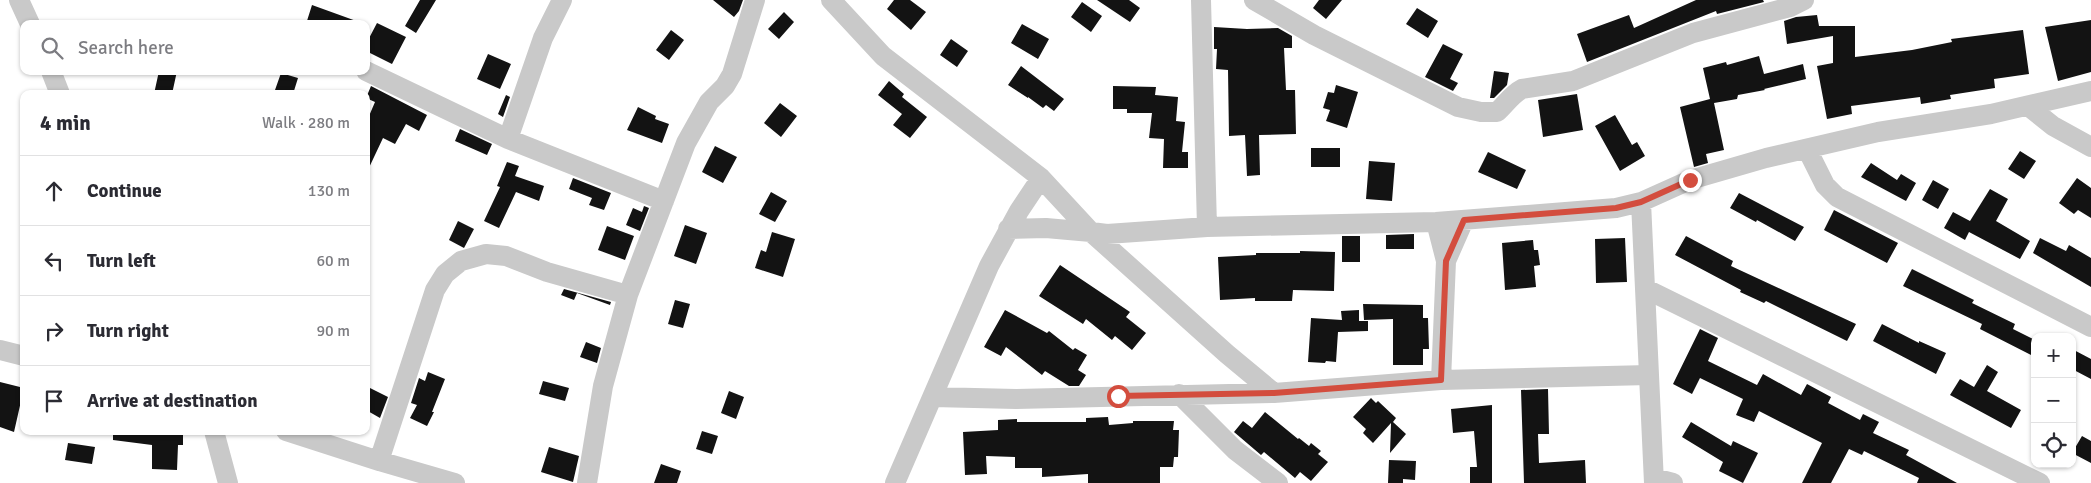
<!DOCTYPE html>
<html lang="en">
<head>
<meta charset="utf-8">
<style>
  body { margin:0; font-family:Signika,sans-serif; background:#f2f2f3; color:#2b2b33 }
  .controls { position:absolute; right:15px; bottom:15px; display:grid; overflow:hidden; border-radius:10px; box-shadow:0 1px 4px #0004 }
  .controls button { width:45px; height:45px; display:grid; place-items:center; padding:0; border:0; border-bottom:1px solid #e1e1e2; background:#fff; color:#2b2b33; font:25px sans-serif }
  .stop { position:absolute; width:15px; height:15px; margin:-11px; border:4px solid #d34d3e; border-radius:50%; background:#fff }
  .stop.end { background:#d34d3e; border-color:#fff; box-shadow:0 1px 5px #0008 }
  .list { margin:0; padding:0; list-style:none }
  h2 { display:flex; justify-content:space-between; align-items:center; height:65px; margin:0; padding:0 20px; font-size:21px }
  h2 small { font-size:16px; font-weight:400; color:#7c7c81 }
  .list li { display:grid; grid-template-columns:32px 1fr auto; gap:15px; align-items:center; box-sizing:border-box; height:70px; padding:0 20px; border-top:1px solid #e1e1e2 }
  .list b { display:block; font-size:19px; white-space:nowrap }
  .list em { font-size:16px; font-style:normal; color:#7c7c81 }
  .icon { flex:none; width:28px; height:28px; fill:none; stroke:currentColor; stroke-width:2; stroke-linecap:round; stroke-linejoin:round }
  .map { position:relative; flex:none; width:2091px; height:483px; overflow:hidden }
  .search { position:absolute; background:#fff; box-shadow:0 1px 4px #0004; left:20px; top:20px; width:350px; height:55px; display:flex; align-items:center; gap:12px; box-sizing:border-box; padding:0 18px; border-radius:10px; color:#7c7c81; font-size:19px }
  .panel { position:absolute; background:#fff; box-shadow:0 1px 4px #0004; left:20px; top:90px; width:350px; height:345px; border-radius:10px }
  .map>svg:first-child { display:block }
  .building { fill:#131313 }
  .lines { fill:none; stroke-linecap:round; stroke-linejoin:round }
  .minor { stroke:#c9c9c9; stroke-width:20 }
  .route { stroke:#d34d3e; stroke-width:6 }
</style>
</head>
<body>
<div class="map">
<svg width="2091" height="483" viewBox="0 0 2091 483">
  <rect width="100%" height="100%" fill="#fff"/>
  <path class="building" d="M420,0H436L416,33L405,26Z
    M713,0H743L739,11L734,17Z
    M894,0H910L926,12L911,30L887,9Z
    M1097,0H1129L1140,8L1130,22Z
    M1319,0H1342L1326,19L1313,8Z
    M1696,0H1763L1764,2L1717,14L1716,11L1587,62L1577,34L1629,15L1634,28Z
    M1082,2L1102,16L1091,32L1071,17Z
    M312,5L359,22L358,24H306Z
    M1417,8L1438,21L1428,38L1406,24Z
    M784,12L794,22L779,39L768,29Z
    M1817,15L1819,26H1855V57L1912,50L1952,42L1951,39L2023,30L2029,74L1994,79L1995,88L1950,95L1951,99L1921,104L1920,97L1851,106L1852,114L1827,119L1817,66L1833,63V36L1787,44L1784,21L1796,17Z
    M2091,20V72L2058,81L2045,27Z
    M377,23L406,37L392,64L366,51V44Z
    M1022,24L1049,39L1038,59L1011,43Z
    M1214,27L1247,29L1278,28L1292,36V48H1284L1286,90H1295L1296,134L1259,135L1260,175L1247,176L1245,135L1229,136L1228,70L1216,69L1217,49H1214Z
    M671,30L684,40L669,60L656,50Z
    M951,39L968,51L957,67L940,55Z
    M1443,44L1463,54L1450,79L1458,83L1453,91L1425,77Z
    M488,54L511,64L500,89L477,79Z
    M1759,56L1764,74L1803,64L1806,79L1764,89L1765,90L1738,95L1737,99L1714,103L1724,150L1706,154L1708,163L1694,167L1680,107L1710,99L1703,68L1726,62L1727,65Z
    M1021,66L1064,99L1054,111L1046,105L1043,108L1028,97V98L1008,85Z
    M159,71H177L172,94H154Z
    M1494,71L1509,73L1507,85L1494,98H1490Z
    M281,73L298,78L293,94L275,90Z
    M889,81L904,94L902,97L927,117L910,138L893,125L902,114L878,95Z
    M1336,85L1358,92L1347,128L1326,121L1330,110L1323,108L1328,92L1334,93Z
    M371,86L427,115L419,131L406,124L395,144L383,138L366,174V123L375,102L366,98Z
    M1113,86L1156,87L1155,95L1178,97L1176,121L1185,122L1182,152H1188V168H1163L1164,139L1149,138L1152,113H1127V109H1113Z
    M1577,94L1583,130L1543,137L1538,100Z
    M506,95L510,97L503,117L498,114Z
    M780,103L797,116L781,137L764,123Z
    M638,107L656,116L655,119L669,124L662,143L627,130Z
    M1615,115L1632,145L1637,142L1645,156L1620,171L1595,126Z
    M460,129L492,144L487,155L455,141Z
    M715,146L737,157L723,183L702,172Z
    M1311,148H1340V167H1311Z
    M2020,151L2036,161L2024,179L2008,169Z
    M1488,152L1526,170L1517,189L1478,172Z
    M1369,161L1395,163L1392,201L1366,199Z
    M507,162L519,166L515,176L544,186L539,201L516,192L499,228L484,221L500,187L497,186Z
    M1871,163L1897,180L1901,174L1916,183L1906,201L1861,177Z
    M573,178L611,193L604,210L589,205L592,198L569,189Z
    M2077,178L2091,188V218L2078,210L2074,214L2059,203Z
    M1933,180L1949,189L1938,209L1922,200Z
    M1990,189L2008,199L1996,221L2030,241L2020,259L1969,232L1965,240L1944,228L1953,212L1970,221Z
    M771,192L787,201L775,222L759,214Z
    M1739,193L1804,227L1795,241L1757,220L1756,222L1730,208Z
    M644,206L649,208L640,231L626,225L633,208L642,212Z
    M1834,210L1898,243L1887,263L1824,230Z
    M458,221L474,229L464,248L449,240Z
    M685,225L707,233L696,264L674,256Z
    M607,226L634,236L625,260L598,250Z
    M772,232L795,239L783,277L755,268L761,250L766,252Z
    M1414,234V249H1386V235Z
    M1342,236H1360V262H1342Z
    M1686,236L1733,261L1731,266L1856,324L1847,341L1766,301L1764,303L1740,292L1741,290L1675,255Z
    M1625,238L1627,282L1596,283L1595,239Z
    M2040,238L2066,251L2069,245L2091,258V287L2033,253Z
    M1533,240L1534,250H1538L1540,265L1534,266L1536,287L1505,290L1502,243Z
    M1300,251L1335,252L1334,291L1293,290L1292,301H1255V298L1220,300L1218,257L1256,255V253H1300Z
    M1060,265L1130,312L1126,317L1146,333L1132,350L1115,336L1112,340L1086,319L1083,324L1039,296Z
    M1912,269L1974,300L1972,303L2015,324L2013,329L2035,340V357L1980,329L1982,324L1903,286Z
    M564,289L611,302L610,305L577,293L574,300L561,295Z
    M675,300L690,304L683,328L668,324Z
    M1363,304L1423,305V318H1428L1429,349H1423V365H1393V319L1364,320Z
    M1005,310L1047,333L1049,331L1073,350L1075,348L1087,355L1078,370L1086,375L1079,386H1069L1045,371L1042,375L1006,347L1001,356L984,347Z
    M1359,310V321H1368V331L1338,332L1336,362L1326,361L1325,363L1308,362L1311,318L1342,320L1341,311Z
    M1882,324L1919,343V341L1946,353L1936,374L1873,341Z
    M1700,329L1718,338L1708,361L1757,385L1763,374L1801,395L1807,384L1831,397L1828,403L1860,420L1863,414L1879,422L1873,433L1909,450L1906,455L1957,483H1917L1919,478L1864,451L1862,455L1849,449L1831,483H1802L1822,443L1759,411L1754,422L1736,415L1743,399L1700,378L1692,394L1673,384Z
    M586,342L601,348L597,363L580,357Z
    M2072,349L2091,359V379L2072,369Z
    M1987,365L1998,372L1987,391L2021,410L2011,428L1950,395L1960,379L1974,387Z
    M428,372L445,379L432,412H434L427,426L410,418L417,405L411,403L419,378L425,381Z
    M543,381L569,388L565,401L539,394Z
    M0,382L24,388L14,432L0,427Z
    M366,386L388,397L380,418L366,410Z
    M1548,389L1549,434H1538L1539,463L1585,460L1586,483H1524L1521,390Z
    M729,391L744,397L736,419L721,413Z
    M1371,398L1376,403L1378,401L1396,418L1393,422L1406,434L1390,453L1391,423L1373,443L1363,433L1366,429L1353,417Z
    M1492,405V483H1470V467H1477L1474,431L1453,433L1451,409Z
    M1265,412L1298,439L1299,438L1309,446L1311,443L1321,451L1318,454L1328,462L1311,481L1300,472L1295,478L1264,452L1261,455L1234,432L1243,421L1252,428Z
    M1108,417L1109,425L1133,423V421H1174L1173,430H1179L1178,457H1174L1173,467H1160V483H1088V474L1042,477V468H1015V457L986,456L987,474L965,475L963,432L998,430V420L1017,419V422H1086V418Z
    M1691,422L1731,446L1733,441L1758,453L1743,483L1719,471L1723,462L1682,437Z
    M113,431H183V445H178L177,470L152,469V445L113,440Z
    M702,431L718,436L712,454L696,449Z
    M2082,436L2091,441V463L2072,453Z
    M68,443L95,447L92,464L65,460Z
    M549,447L579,456L573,482L541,472Z
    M1389,460L1416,461L1415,480L1403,479V483H1388Z
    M661,464L681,471L677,483H654Z"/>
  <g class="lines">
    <path class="minor" d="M19,0L30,24
      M831,0L883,56L1041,178L1091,232L1107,234L1207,227L1436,222L1616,208L1641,202L1690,180L1766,158L1878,132L1991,114L2091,91
      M1201,0L1207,227
      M1254,0L1314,35L1458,107L1481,112H1497C1505,105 1512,94 1522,89L1573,81L1693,33L1790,7L1804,0
      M51,71L60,94
      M366,71L508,139L664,201
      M2028,106L2053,126L2091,147
      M508,139L543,38L562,0
      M1807,149L1825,185L1837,197L2091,327
      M1641,202L1654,483
      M1436,222L1446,261L1441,380
      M1008,229L1046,228L1091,232L1227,354L1274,393
      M1446,261L1464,220
      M1646,289L2040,483
      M0,350L24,356
      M1179,394L1235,450L1278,483
      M933,397L1016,399L1274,393L1441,380L1649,375
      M214,431L228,483
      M286,431L379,461L455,483
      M379,461L435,290L445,274L461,261L486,254L506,256L547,272L628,295
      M1654,478L1673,483
      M587,483L603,386L628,295L686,143L709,102L725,86L732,74L755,0
      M895,483L989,266L1019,211L1041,178"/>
  </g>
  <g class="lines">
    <path class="route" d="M1118,396L1274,393L1441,380L1446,261L1464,220L1616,208L1641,202L1690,180"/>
  </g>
</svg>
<div class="controls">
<button>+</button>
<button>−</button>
<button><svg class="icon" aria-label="locate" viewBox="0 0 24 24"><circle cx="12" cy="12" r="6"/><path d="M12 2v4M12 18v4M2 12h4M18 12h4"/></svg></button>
</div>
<div class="stop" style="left:1118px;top:396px"></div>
<div class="stop end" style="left:1690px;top:180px"></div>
<div class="search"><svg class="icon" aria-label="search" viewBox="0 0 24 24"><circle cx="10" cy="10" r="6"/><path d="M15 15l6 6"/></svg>Search here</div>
<section class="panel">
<h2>4 min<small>Walk · 280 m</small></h2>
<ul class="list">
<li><svg class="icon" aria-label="ahead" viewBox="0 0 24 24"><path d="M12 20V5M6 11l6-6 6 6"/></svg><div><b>Continue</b></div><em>130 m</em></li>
<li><svg class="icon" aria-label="left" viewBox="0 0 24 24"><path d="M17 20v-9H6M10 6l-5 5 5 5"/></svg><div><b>Turn left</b></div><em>60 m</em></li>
<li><svg class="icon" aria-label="right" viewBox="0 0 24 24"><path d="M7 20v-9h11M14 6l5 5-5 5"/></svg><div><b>Turn right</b></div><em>90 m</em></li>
<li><svg class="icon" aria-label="arrive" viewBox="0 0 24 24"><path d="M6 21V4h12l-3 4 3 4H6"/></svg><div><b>Arrive at destination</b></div></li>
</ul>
</section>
</div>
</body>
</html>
